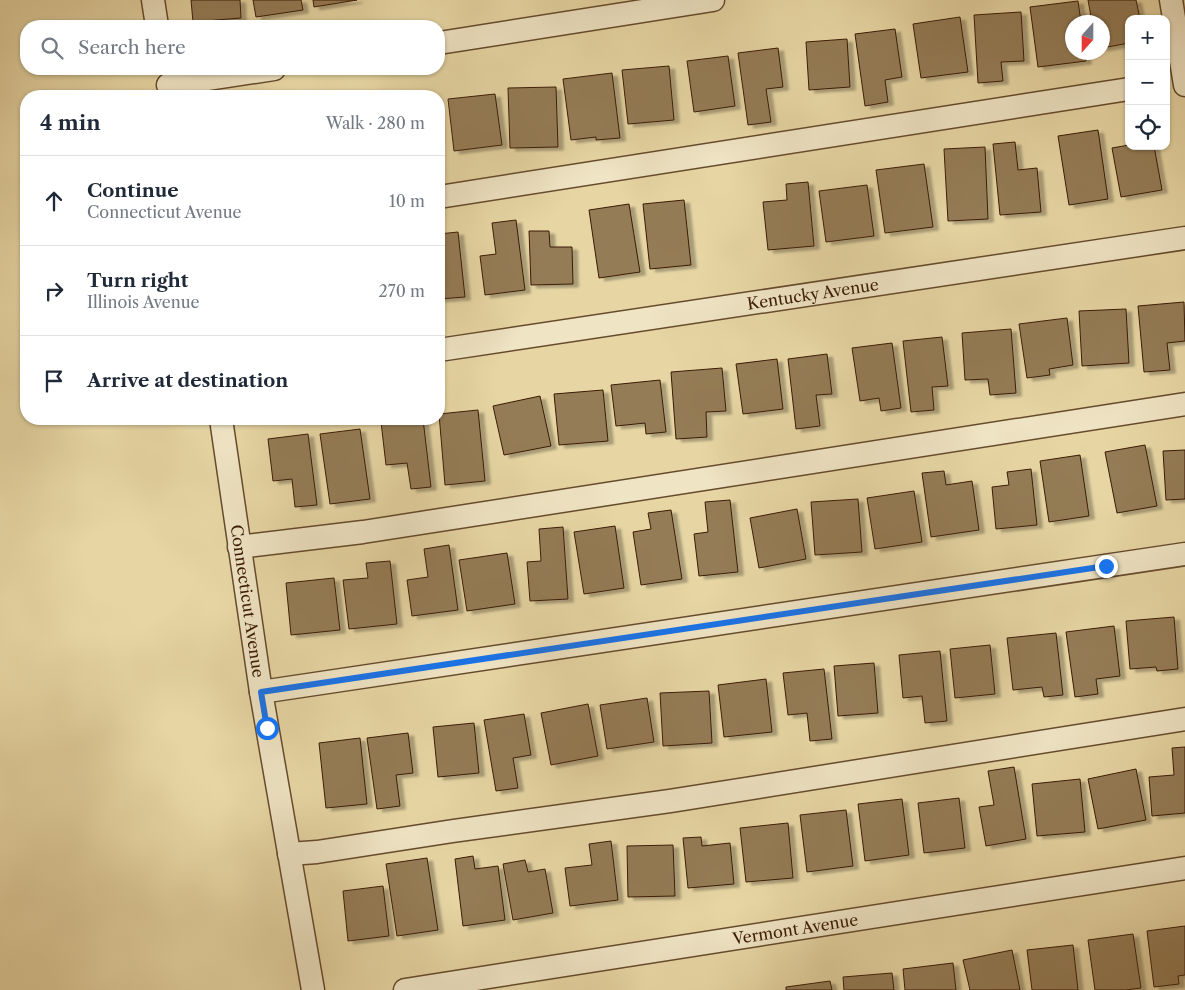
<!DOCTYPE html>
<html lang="en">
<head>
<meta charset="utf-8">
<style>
  body { margin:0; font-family:"Libre Caslon Text",serif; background:#f6f6f7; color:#1f2937 }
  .controls { position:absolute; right:15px; top:15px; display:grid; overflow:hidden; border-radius:10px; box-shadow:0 1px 4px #0004 }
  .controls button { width:45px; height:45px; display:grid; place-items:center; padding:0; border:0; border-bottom:1px solid #e0e1e3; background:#fff; color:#1f2937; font:25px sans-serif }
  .compass { position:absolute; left:1065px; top:15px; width:45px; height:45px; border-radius:50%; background:#fff; box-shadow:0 1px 4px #0004; rotate:201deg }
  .stop { position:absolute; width:15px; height:15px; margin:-11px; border:4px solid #1a73e8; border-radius:50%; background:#fff }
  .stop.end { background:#1a73e8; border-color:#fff; box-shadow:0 1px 5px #0008 }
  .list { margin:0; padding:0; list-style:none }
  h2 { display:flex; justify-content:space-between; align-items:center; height:65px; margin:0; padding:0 20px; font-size:21px }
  h2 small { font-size:16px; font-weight:400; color:#747a83 }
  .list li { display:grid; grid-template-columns:32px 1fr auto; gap:15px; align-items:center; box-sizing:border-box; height:90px; padding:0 20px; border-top:1px solid #e0e1e3 }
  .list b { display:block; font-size:19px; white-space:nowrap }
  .list p { margin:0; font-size:16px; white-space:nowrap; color:#747a83 }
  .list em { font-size:16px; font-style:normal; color:#747a83 }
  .icon { flex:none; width:28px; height:28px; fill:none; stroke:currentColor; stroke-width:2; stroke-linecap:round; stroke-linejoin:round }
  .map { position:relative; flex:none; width:1185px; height:990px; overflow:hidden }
  .search { position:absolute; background:#fff; box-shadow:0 1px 4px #0004; left:20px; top:20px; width:425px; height:55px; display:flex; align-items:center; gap:12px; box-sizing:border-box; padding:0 18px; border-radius:20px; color:#747a83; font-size:19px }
  .panel { position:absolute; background:#fff; box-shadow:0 1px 4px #0004; left:20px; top:90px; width:425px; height:335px; border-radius:20px }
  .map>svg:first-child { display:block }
  .building { fill:#947c57; stroke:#3a1b04; filter:url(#shadow) }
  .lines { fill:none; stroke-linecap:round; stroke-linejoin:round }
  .minor-casing { stroke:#654a2c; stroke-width:25 }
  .minor { stroke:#efe4c4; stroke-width:22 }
  .route { stroke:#1a73e8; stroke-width:6 }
  .labels { text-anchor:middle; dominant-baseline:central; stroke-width:5; stroke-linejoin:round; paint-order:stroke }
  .street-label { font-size:16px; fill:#3a1b04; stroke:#efe4c4 }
</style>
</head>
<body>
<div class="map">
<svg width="1185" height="990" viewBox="0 0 1185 990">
  <defs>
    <filter id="shadow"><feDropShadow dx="5.5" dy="3" stdDeviation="1" flood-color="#0004"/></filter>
  </defs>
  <rect width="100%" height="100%" fill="#e7d6a4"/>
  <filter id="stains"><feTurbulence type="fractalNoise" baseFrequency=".004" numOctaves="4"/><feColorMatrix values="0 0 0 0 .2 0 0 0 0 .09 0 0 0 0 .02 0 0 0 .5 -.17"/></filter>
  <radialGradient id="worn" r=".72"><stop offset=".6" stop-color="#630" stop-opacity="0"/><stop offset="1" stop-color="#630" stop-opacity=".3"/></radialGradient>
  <path class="building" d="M191,0H240L241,18L193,22Z
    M253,0H301L303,10L256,17Z
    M313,0H357L314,7Z
    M1088,0H1136L1140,19H1129V43L1102,48V22H1092Z
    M1078,1L1081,22H1072V52H1085L1086,61L1038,67L1030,7Z
    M1021,12L1024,61L1001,62L1003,81L978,83L974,15Z
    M960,17L968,72L921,78L913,24Z
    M895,29L902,77L885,80L888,102L865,106L855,34Z
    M847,39L850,87L809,90L806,42Z
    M778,48L783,87L766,89L771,122L748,125L738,53Z
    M728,56L735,106L694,112L687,61Z
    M669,66L674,120L628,124L622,70Z
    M612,73L620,138L596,140V137L571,140L563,79Z
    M556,87L558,147L510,148L508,88Z
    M495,94L502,145L454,151L448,99Z
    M1098,130L1108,199L1069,205L1058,136Z
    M1015,142L1018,170L1037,168L1041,212L1000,215L993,144Z
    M1129,145L1154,146L1162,190L1121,197L1112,148Z
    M985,147L988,219L948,221L944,149Z
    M924,164L933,227L885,233L876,170Z
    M808,182L814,246L768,250L763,202L787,200L786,184Z
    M867,185L874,236L826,242L819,191Z
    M684,200L691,265L650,269L643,204Z
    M629,204L640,272L599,278L589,210Z
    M516,220L525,290L485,295L480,256L496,254L492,223Z
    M529,231H549L550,247H572L573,284L531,285Z
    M458,232L465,297L439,299V234Z
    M1184,302L1185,341L1167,343L1170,370L1144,372L1138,306Z
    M1126,309L1129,363L1082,366L1079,311Z
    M1067,318L1073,365L1049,369L1050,375L1027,378L1019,324Z
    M1011,329L1016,393L990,395L988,379L965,380L962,333Z
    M942,337L948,386L932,387L934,410L911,412L903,341Z
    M892,343L901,408L881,411L879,398L860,401L852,348Z
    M827,354L832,394L816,395L820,426L796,429L788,359Z
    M777,359L783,409L743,414L736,364Z
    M722,368L726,411L706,412L707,437L676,439L671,372Z
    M660,380L666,432L646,434L645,423L616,426L611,385Z
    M603,390L608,441L559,445L554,394Z
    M540,396L551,446L504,455L493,406Z
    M478,410L485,481L445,485L439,414Z
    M407,419H423L431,487L411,489L407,463L386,465L381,422Z
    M360,429L370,499L330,504L320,434Z
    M308,434L317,505L295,507L292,479L273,481L268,439Z
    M1145,445L1157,506L1117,513L1105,452Z
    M1185,450V499L1166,500L1163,451Z
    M1080,455L1089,516L1049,522L1040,461Z
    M1031,469L1037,525L996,529L992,487L1009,485L1007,472Z
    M944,471L946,485L972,481L979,530L931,537L922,473Z
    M914,491L922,542L875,549L867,498Z
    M858,499L862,552L815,555L811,502Z
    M730,500L738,572L699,576L694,534L708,532L705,502Z
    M797,509L806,559L759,568L750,518Z
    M671,510L682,579L641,585L633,532L651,529L648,513Z
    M615,526L624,588L584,594L574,532Z
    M563,527L568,599L530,601L527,562L541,561L539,529Z
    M449,545L458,610L412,616L407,580L428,577L424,549Z
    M507,553L515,604L467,611L459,560Z
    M390,561L397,624L349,629L343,580L368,578L366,563Z
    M334,578L340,630L291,635L286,583Z
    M1174,617L1178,669L1157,671L1156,667L1130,669L1126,621Z
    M1114,626L1120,676L1096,679L1098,694L1075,697L1066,632Z
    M1056,633L1063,695L1044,697L1042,687L1013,690L1007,638Z
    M990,645L995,694L955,698L950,649Z
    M940,651L947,721L925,723L922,696L903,698L899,655Z
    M874,663L878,713L838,716L834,666Z
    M824,669L832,739L810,741L807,713L788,715L783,673Z
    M766,679L772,732L724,737L718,685Z
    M709,691L712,743L663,746L660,693Z
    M647,698L654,742L607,749L600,705Z
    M588,704L598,756L551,765L541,713Z
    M524,714L531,755L513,758L518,788L496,791L484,720Z
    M474,723L479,773L438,777L433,727Z
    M408,733L413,773L396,775L400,806L377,809L367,738Z
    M360,738L367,804L326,808L319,743Z
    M1185,747V813L1152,816L1149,777L1174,775L1172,748Z
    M1014,767L1026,839L986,846L979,807L994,805L988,771Z
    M1136,769L1146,820L1098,829L1088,779Z
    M1080,779L1085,832L1037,836L1032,784Z
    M959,798L965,848L924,853L918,803Z
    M902,799L909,855L865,861L858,804Z
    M846,810L853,866L807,872L800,815Z
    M788,823L793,878L746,882L740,828Z
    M701,837L702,846L730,843L734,884L688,888L683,838Z
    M611,841L618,900L570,906L565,868L592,865L589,844Z
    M673,845L675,896L628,897L627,846Z
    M473,856L475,869L498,866L505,920L463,926L455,859Z
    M427,858L438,930L397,936L386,864Z
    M525,860L528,872L545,869L553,913L513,920L503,864Z
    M383,886L389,936L348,941L343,891Z
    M1185,926V975L1178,976L1179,984L1154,987L1147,931Z
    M1133,934L1141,988L1126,990H1095L1088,940Z
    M1073,945L1078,990H1032L1027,950Z
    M1012,950L1020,990H970L963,960Z
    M953,963L956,990H905L903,969Z
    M892,973L894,990H844L843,977Z
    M830,981L832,990H786V987Z"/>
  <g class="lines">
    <g class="minor-casing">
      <g id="minor">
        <path d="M153,0L157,26"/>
        <path d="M1171,0L1185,85"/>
        <path d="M439,43L713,0"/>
        <path d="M168,85L274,69"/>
        <path d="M439,197L1129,89"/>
        <path id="s1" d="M439,350L1185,238"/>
        <path id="s2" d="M221,419L261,692L313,990"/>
        <path d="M239,547L363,532L1185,404"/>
        <path d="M261,692L1185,554"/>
        <path d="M289,854L317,852L453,831L670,801L1185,719"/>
        <path id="s3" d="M405,990L1185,868"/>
      </g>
    </g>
    <use href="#minor" class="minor"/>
  </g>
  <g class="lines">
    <path class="route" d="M267,728L261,692L1106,566"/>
  </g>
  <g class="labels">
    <g class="street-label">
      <text stroke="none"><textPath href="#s1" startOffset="378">Kentucky Avenue</textPath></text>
      <text stroke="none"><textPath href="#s2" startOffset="184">Connecticut Avenue</textPath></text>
      <text stroke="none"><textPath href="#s3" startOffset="395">Vermont Avenue</textPath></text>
    </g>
  </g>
  <rect width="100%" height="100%" filter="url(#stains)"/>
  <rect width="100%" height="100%" fill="url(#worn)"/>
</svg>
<div class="controls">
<button>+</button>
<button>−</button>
<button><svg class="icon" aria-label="locate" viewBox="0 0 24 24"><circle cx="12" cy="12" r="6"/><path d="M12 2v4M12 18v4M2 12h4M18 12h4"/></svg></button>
</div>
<svg class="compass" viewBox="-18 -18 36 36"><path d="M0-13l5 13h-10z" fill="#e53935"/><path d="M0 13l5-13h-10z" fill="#747a83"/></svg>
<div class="stop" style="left:267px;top:728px"></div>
<div class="stop end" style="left:1106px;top:566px"></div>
<div class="search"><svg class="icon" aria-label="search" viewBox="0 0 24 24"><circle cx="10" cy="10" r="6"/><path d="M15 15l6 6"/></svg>Search here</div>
<section class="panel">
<h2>4 min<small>Walk · 280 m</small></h2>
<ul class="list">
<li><svg class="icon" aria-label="ahead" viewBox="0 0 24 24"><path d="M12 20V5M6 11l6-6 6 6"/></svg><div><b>Continue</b><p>Connecticut Avenue</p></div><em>10 m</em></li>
<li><svg class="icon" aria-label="right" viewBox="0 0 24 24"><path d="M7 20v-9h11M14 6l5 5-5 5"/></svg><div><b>Turn right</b><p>Illinois Avenue</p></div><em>270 m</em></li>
<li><svg class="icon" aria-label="arrive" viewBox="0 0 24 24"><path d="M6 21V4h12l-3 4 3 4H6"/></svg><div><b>Arrive at destination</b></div></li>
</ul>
</section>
</div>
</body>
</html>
